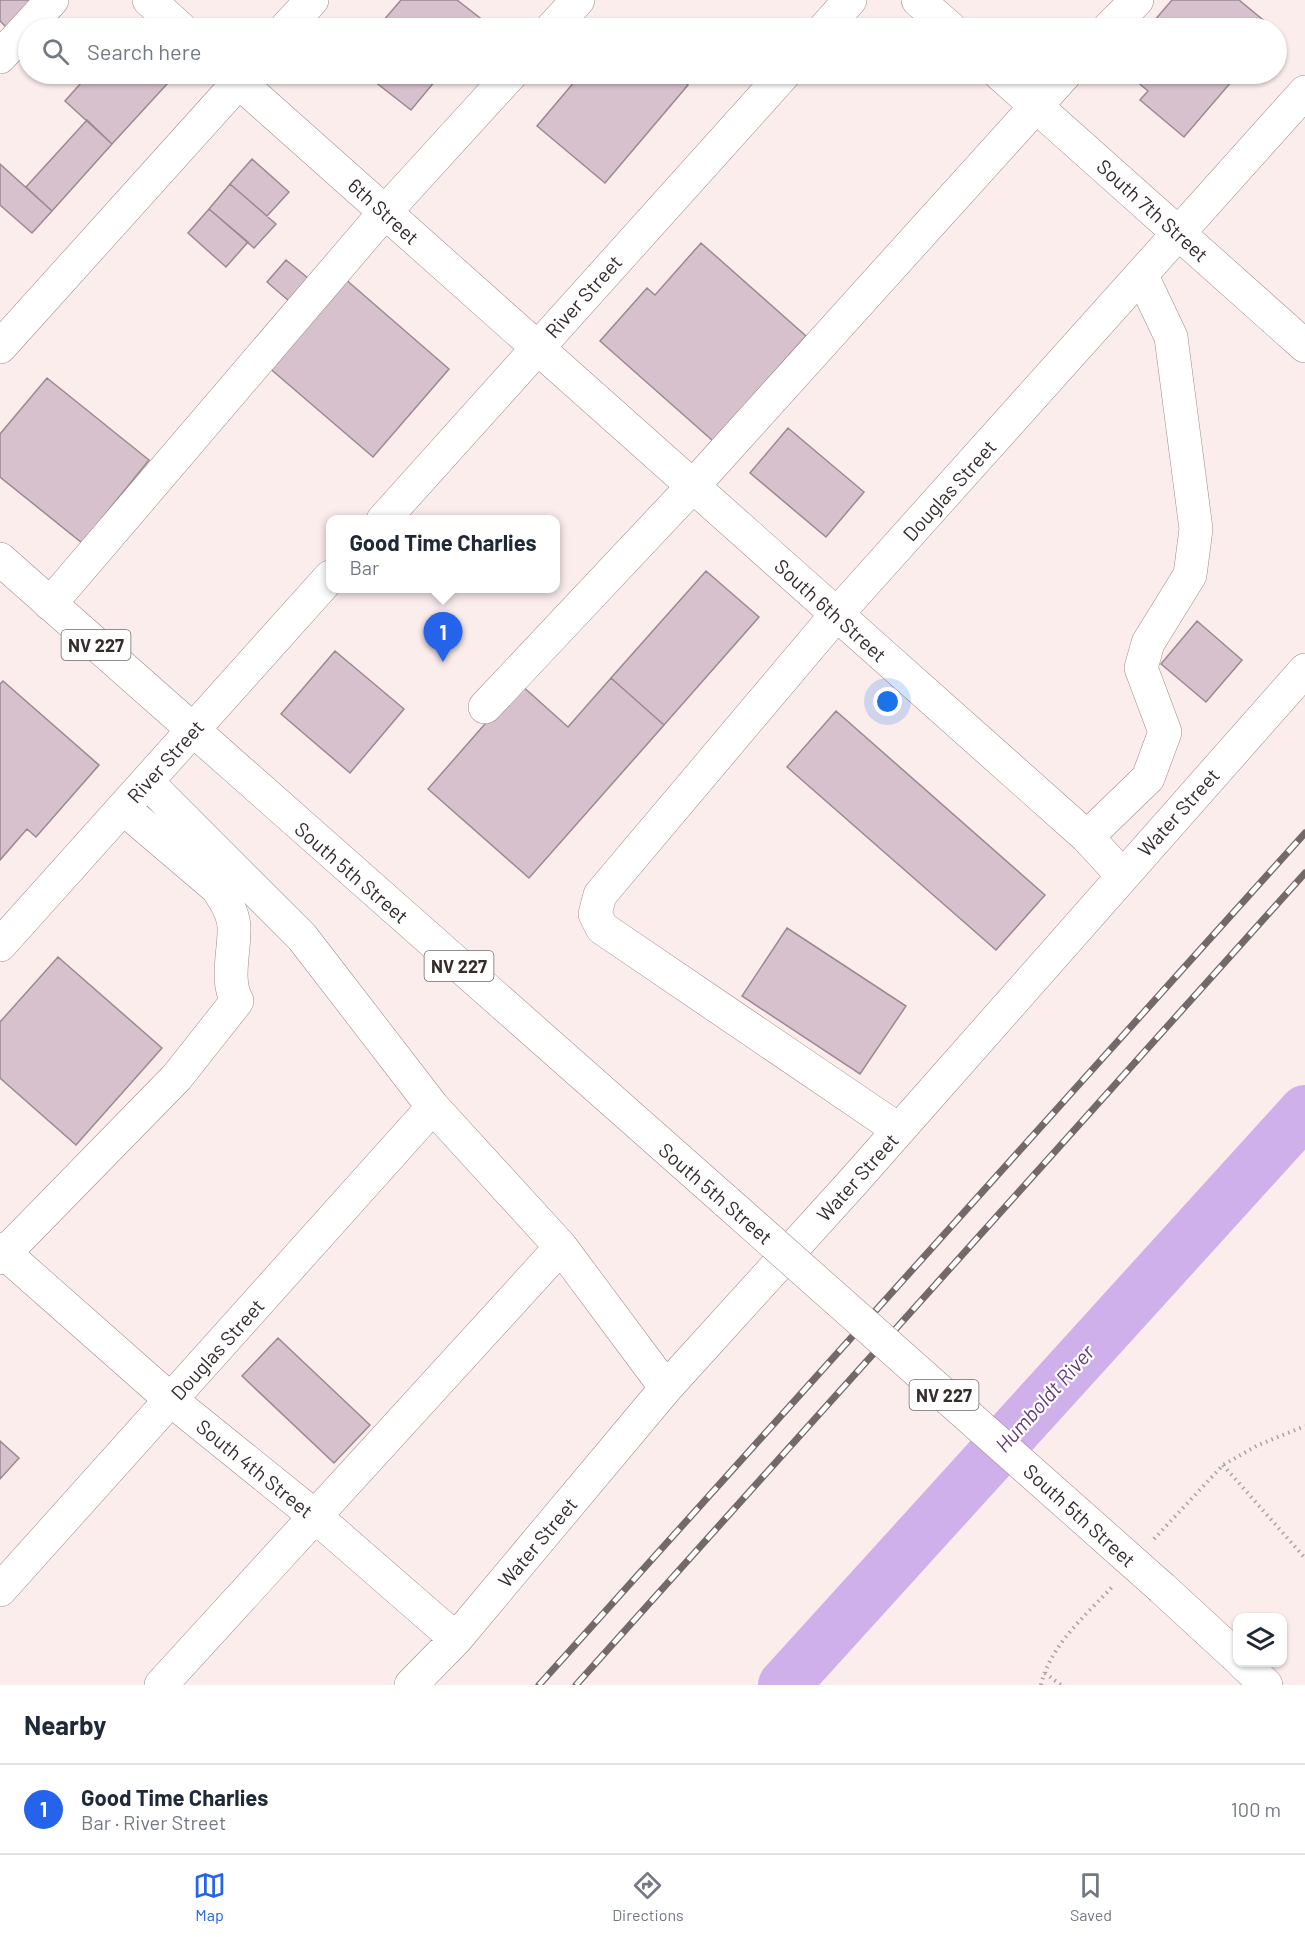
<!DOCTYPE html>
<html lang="en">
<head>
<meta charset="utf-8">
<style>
  body { margin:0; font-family:Barlow,sans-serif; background:#f2f2f3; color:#1f2937 }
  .controls { position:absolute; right:18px; bottom:18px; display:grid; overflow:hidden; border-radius:12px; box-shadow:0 2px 4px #0004 }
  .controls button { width:54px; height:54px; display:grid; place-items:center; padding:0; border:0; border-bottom:2px solid #e0e1e3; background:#fff; color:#1f2937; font:30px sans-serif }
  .you { position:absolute; left:888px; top:702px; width:21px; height:21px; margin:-15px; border:4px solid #fff; border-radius:50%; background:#1a73e8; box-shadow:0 0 0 9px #1a73e833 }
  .badge { display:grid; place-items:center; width:39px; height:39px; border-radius:50%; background:#2563eb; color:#fff; font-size:20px; font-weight:700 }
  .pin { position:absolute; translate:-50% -50px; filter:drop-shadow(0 2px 3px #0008) }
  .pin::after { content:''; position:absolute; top:32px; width:21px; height:18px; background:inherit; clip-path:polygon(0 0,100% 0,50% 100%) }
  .popup { position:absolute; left:326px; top:515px; width:234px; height:78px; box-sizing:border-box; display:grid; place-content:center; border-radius:12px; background:#fff; filter:drop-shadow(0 2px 4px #0005); font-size:20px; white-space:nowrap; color:#747a83 }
  .popup b { font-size:22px; color:#1f2937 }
  .popup::after { content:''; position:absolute; left:50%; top:100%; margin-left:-12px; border:12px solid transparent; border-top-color:#fff }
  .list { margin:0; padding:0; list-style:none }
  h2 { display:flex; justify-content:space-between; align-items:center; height:78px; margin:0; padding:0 24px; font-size:26px }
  h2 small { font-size:20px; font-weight:400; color:#747a83 }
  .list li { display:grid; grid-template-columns:39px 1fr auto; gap:18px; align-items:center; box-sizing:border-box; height:90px; padding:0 24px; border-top:2px solid #e0e1e3 }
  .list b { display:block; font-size:22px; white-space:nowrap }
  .list p { margin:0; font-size:20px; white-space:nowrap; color:#747a83 }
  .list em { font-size:20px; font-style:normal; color:#747a83 }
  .icon { flex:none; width:33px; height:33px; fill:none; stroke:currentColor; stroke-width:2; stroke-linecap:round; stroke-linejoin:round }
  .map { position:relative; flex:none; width:1305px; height:1685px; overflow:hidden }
  .search { position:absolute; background:#fff; box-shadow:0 2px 4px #0004; left:18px; right:18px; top:18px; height:66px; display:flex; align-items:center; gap:15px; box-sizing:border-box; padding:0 21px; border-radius:33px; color:#747a83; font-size:22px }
  .sheet { height:168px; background:#fff }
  nav { display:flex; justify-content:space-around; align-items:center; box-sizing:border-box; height:84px; border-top:2px solid #e0e1e3; background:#fff; font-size:16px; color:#747a83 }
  nav a { display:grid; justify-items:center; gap:3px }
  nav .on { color:#2563eb }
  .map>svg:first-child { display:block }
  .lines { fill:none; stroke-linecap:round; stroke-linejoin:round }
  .river { stroke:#d0b0ea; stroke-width:52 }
  .building { fill:#d6c1cc; stroke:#9b8892; stroke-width:1.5 }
  .minor-casing { stroke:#9f8989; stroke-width:34 }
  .major-casing { stroke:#9f8989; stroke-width:34 }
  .path { stroke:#aea1a1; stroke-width:4; stroke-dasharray:1.5 4.5; stroke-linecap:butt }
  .minor { stroke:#fff; stroke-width:33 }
  .major { stroke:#fff; stroke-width:33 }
  .rail-casing { stroke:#746969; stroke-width:7 }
  .rail { stroke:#fff; stroke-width:4.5; stroke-dasharray:14; stroke-linecap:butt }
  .major-bridge-casing { stroke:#9f8989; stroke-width:34; stroke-linecap:butt }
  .major-bridge { stroke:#fff; stroke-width:33 }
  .labels { text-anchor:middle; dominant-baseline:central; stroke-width:4.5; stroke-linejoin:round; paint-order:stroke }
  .shield { fill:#fff; stroke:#726b6b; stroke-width:1.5 }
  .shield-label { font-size:18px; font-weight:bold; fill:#352c2c }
  .street-label { font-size:20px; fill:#352c2c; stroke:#fff }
  .water-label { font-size:21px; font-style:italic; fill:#633a80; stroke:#fff }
</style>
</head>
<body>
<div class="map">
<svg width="1305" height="1685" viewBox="0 0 1305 1685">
  <rect width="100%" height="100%" fill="#fceded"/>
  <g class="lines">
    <path class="river" d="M784,1685L1305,1111"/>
  </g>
  <path class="building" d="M0,0H32L7,28L0,21Z
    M401,0H457L484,21L478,28H377Z
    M1172,0H1239L1273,28H1148Z
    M89,74H156L167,84L112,144L65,101Z
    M365,74H441L411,110Z
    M581,74H674L688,85L605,183L537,126Z
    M1128,74H1238L1184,137L1140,100L1148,91Z
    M87,120L112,144L52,211L26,187Z
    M252,159L289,192L267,216L230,184Z
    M0,164L52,211L32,233L0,205Z
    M230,184L276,224L254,248L209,209Z
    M209,209L248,242L226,267L188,233Z
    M701,243L806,336L713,441L600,341L647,288L655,295Z
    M286,260L308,278L289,301L267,282Z
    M344,278L449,369L373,457L267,366Z
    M47,378L149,460L82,543L0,477V434Z
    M788,428L864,492L826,537L750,473Z
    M706,571L759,617L664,725L611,678Z
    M1197,621L1242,660L1206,702L1161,664Z
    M335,651L404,709L350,773L281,714Z
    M611,678L664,725L529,878L428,789L520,684L568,727Z
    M3,681L99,765L36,837L27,829L0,860V684Z
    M836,711L1045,895L996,950L787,767Z
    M787,928L906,1006L860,1074L742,996Z
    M58,957L162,1048L76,1145L0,1078V1022Z
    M278,1338L370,1425L334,1463L242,1376Z
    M0,1441L19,1458L0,1479Z"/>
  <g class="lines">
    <g class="minor-casing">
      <path id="minor" d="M149,0L180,28
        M918,0L950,28
        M286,28L312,0
        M552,28L578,0
        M825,28L850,0
        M1109,28L1137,0
        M0,57L52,0
        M230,74L1087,837L1122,875
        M1000,74L1305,346
        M0,347L246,74
        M383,520L784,74
        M50,604L385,212L511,74
        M485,707L693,486L1065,74
        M147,782L302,937L433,1107L561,1247L666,1388
        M1087,837L1148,778L1165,732L1141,668L1148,643L1190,575L1196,529L1171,337L1142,276
        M0,945L330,577
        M899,1130L602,928L595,914L600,895L836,615L1305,92
        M0,1249L171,1400L316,1517L456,1639
        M0,1258L177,1077L237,1001C225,980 235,950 234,927C233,912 225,900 217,888L123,808
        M0,1590L433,1107
        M161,1685L561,1247
        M411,1685L456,1639L666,1388L853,1182L1305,670"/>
    </g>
    <g class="major-casing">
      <path id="major" d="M0,559L727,1202
        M1162,1588L1238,1658
        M1242,1662L1266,1685"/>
    </g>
    <path class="path" d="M1223,1465L1305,1558
      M1154,1539L1223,1465L1258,1445L1305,1426
      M1045,1673L1061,1685
      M1041,1685C1050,1645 1087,1614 1114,1585"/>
    <use href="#minor" class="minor"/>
    <use href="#major" class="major"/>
    <g class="rail-casing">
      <path id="rail" d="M539,1685L1305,833
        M576,1685L1305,873"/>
    </g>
    <use href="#rail" class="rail"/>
    <g class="major-bridge-casing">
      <path id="major-bridge" d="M727,1202L1162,1588"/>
    </g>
    <use href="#major-bridge" class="major-bridge"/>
  </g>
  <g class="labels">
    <g class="shield">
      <rect x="61.5" y="630" width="69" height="30" rx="4.5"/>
      <rect x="424.5" y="951" width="69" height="30" rx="4.5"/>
      <rect x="909.5" y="1380" width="69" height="30" rx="4.5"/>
    </g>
    <g class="shield-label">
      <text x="96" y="645">NV 227</text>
      <text x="459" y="966">NV 227</text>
      <text x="944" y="1395">NV 227</text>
    </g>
    <g class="street-label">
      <text transform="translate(1153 210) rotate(42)">South 7th Street</text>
      <text transform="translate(384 211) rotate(42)">6th Street</text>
      <text transform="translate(583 296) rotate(-48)">River Street</text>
      <text transform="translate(949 490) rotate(-48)">Douglas Street</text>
      <text transform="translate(831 610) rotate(42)">South 6th Street</text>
      <text transform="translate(165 761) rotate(-48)">River Street</text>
      <text transform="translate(1178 812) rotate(-48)">Water Street</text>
      <text transform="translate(352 872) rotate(41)">South 5th Street</text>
      <text transform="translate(857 1177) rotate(-48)">Water Street</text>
      <text transform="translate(716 1193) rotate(41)">South 5th Street</text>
      <text transform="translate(217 1349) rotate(-48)">Douglas Street</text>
      <text transform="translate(255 1468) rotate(39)">South 4th Street</text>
      <text transform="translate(1080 1515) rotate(42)">South 5th Street</text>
      <text transform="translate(537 1542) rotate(-50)">Water Street</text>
    </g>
    <g class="water-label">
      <text transform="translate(1044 1398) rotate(-48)">Humboldt River</text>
    </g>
  </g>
</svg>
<div class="controls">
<button><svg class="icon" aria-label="layers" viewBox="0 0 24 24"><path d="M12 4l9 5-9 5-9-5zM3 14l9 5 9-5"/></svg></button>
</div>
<div class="you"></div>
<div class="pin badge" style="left:443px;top:662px">1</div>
<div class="popup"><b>Good Time Charlies</b>Bar</div>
<div class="search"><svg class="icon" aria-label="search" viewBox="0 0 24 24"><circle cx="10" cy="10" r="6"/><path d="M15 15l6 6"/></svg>Search here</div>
</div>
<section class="sheet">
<h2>Nearby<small></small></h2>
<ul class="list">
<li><span class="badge">1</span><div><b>Good Time Charlies</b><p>Bar · River Street</p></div><em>100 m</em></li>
</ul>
</section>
<nav>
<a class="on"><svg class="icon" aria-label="map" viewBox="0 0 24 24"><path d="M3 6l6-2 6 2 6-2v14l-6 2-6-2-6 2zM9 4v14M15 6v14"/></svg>Map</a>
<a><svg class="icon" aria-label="directions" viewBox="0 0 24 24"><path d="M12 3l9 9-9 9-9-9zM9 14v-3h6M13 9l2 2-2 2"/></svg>Directions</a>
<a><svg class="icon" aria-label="saved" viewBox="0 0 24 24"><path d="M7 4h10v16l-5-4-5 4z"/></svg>Saved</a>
</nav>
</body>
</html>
